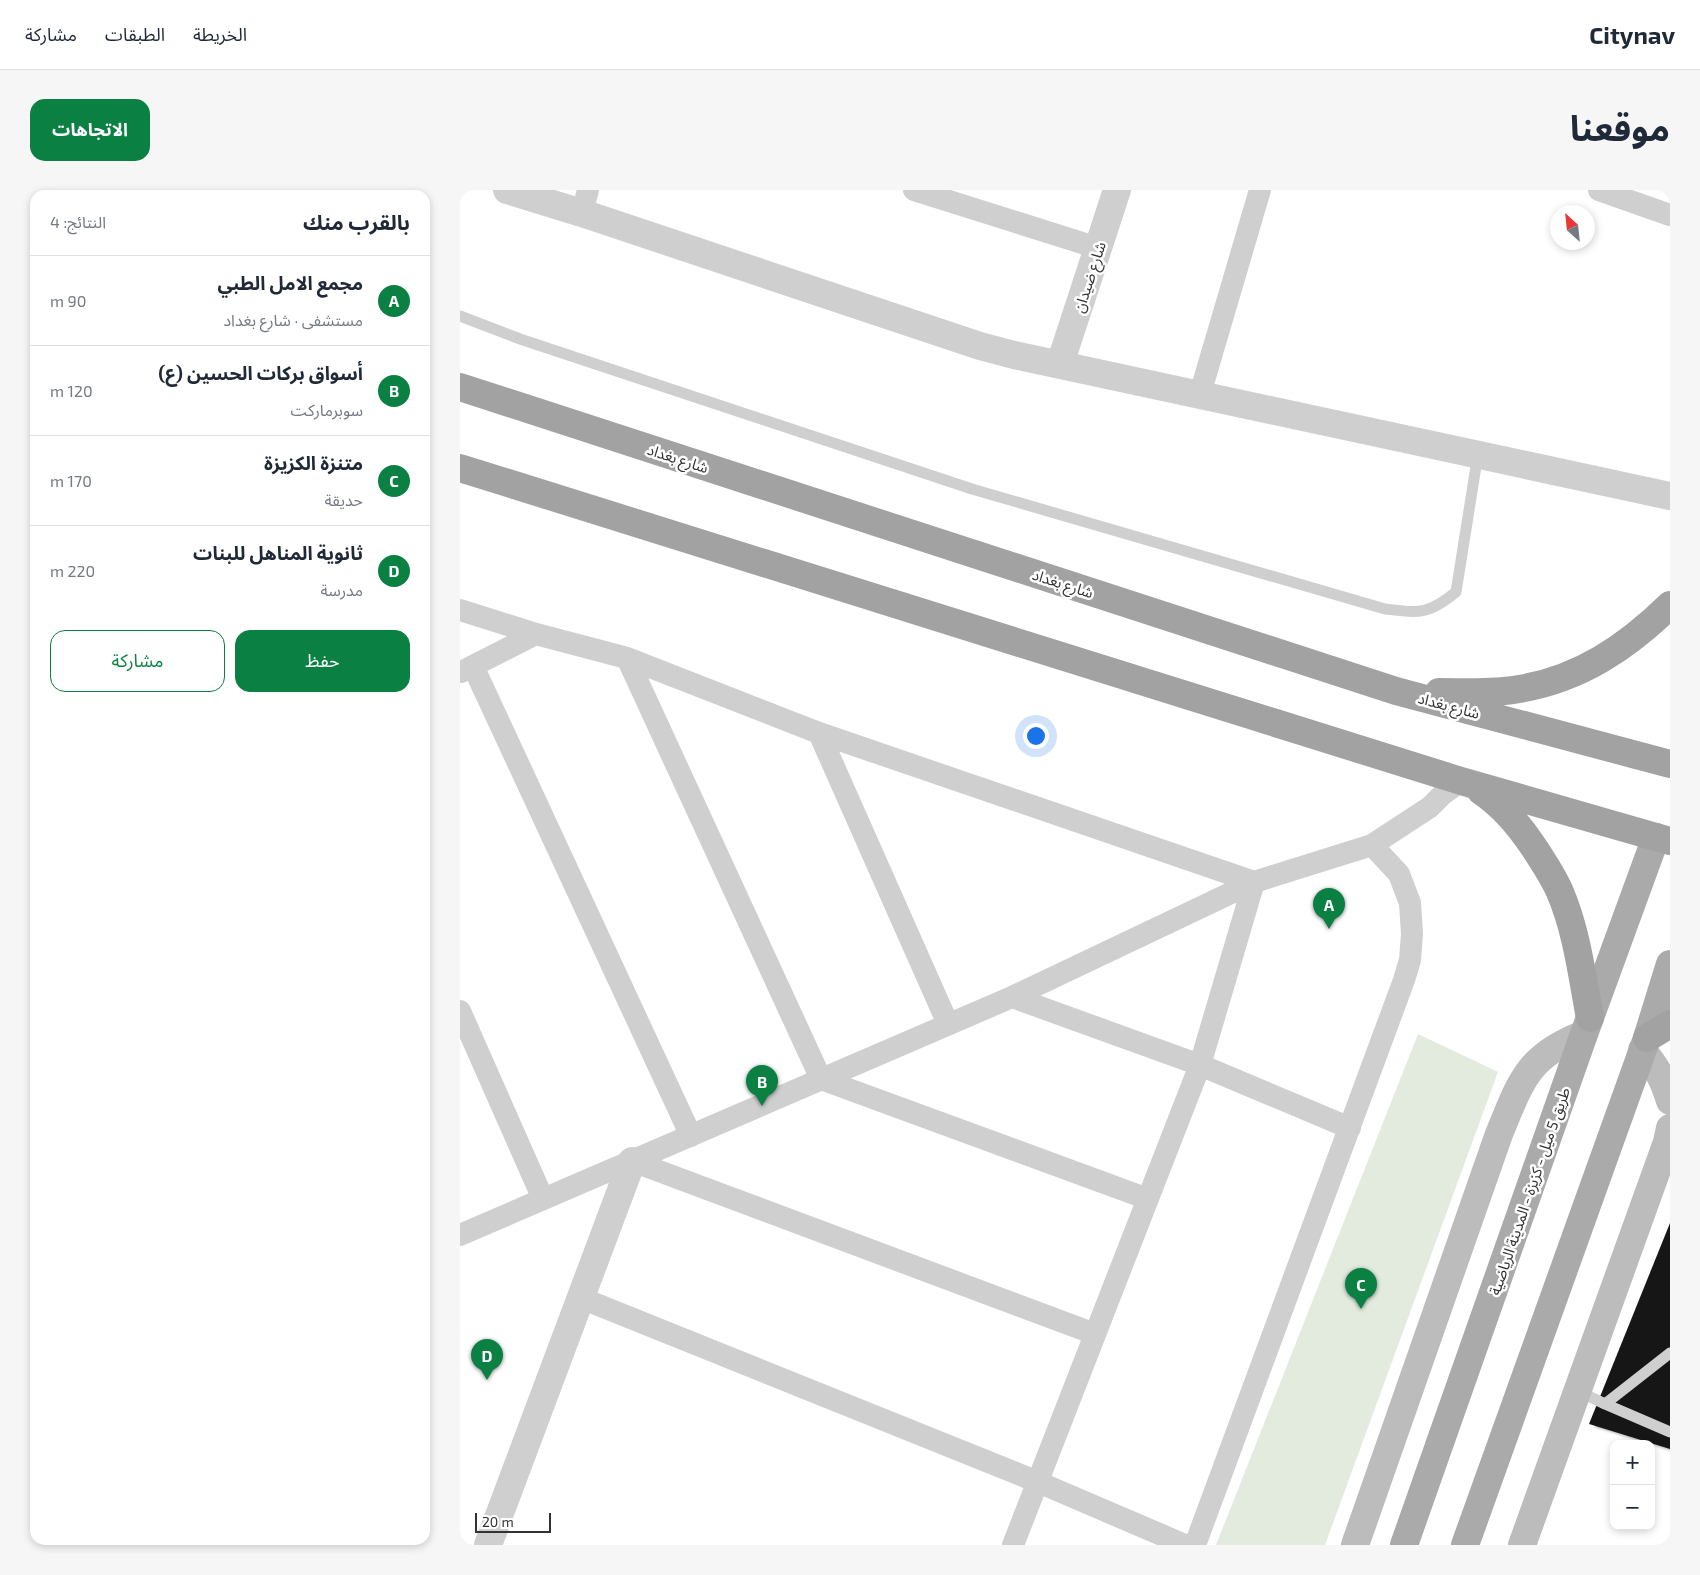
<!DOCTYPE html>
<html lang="ar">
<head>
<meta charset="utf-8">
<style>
  body { margin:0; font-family:"Exo 2","Noto Sans Arabic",sans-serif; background:#f6f6f7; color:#1f2937; direction:rtl }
  .controls { position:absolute; right:15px; bottom:15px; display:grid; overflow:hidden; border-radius:10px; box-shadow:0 2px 8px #0003 }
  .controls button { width:45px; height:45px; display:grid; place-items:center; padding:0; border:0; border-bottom:1px solid #e0e1e3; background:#fff; color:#1f2937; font:25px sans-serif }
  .compass { position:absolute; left:1090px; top:15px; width:45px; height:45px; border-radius:50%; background:#fff; box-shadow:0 2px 8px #0003; rotate:333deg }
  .scale { position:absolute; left:15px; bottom:12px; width:76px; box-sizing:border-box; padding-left:5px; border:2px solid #323232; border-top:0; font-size:14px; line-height:18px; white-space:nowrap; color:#323232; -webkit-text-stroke:4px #fff; paint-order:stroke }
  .you { position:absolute; left:575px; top:545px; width:18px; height:18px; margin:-12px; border:4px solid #fff; border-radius:50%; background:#1a73e8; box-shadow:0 0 0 8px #1a73e833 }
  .badge { display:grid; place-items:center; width:32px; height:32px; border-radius:50%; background:#0b8043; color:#fff; font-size:16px; font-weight:700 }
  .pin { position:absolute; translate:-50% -41px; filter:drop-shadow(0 1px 2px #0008) }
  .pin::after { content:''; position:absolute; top:26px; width:18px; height:15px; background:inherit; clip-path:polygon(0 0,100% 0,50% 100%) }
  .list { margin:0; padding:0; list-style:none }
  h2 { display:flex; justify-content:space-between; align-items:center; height:65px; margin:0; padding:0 20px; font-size:21px }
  h2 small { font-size:16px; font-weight:400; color:#747a83 }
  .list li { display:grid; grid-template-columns:32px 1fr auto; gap:15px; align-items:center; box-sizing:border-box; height:90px; padding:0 20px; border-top:1px solid #e0e1e3 }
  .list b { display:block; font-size:19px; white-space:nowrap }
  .list p { margin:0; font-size:16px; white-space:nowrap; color:#747a83 }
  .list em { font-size:16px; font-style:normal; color:#747a83 }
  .actions { display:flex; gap:10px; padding:15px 20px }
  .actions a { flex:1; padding:11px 0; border:1px solid #0b8043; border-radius:15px; text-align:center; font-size:18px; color:#0b8043 }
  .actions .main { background:#0b8043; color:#fff }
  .map { position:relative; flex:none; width:1210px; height:1355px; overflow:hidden; direction:ltr; border-radius:15px }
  header { display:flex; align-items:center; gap:30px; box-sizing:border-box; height:70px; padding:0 25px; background:#fff; border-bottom:1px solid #e0e1e3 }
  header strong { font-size:24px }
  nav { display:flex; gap:28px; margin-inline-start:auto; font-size:18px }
  .intro { display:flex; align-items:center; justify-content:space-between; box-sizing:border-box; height:120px; padding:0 30px }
  h1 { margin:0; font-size:35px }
  .button { padding:12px 22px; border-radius:15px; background:#0b8043; color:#fff; font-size:18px; font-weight:700 }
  main { display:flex; gap:30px; padding:0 30px }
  aside { flex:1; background:#fff; border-radius:15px; box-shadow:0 2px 8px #0003 }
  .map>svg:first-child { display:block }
  .green { fill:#e3ebde }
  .building { fill:#191919; filter:url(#shadow) }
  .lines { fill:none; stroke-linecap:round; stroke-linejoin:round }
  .service { stroke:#cfcfcf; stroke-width:11 }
  .minor { stroke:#cfcfcf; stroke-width:22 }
  .tertiary { stroke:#cfcfcf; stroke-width:28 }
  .secondary { stroke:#bcbcbc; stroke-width:28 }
  .primary { stroke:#aaa; stroke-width:28 }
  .trunk { stroke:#a2a2a2; stroke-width:28 }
  .labels { text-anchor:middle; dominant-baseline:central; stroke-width:5; stroke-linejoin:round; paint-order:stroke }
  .street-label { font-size:15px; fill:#323232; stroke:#fff }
</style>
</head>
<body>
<header>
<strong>Citynav</strong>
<nav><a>الخريطة</a><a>الطبقات</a><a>مشاركة</a></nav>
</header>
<div class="intro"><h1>موقعنا</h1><a class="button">الاتجاهات</a></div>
<main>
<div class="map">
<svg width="1210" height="1355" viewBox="0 0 1210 1355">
  <defs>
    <filter id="shadow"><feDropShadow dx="5.5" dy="3" stdDeviation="1" flood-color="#0004"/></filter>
  </defs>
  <rect width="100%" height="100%" fill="#fff"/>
  <path class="green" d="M958,844L1038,882L865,1355H756Z"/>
  <path class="building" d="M1210,1033V1259L1129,1234Z"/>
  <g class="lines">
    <path class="service" d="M0,126L60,149L512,299L925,419C959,423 968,425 996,402L1018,264
      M1118,1201L1145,1214L1210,1242
      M1145,1214L1210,1163"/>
    <path class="minor" d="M454,0L638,58
      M1139,0L1210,25
      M122,23L128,0
      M740,204L800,0
      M0,420L76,444L167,468L359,543L794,692L912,655L939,684L950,713L952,744L950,770L944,790L735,1355
      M167,468L361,889L688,1009
      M13,476L231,946
      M1,482L76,444
      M359,543L488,834
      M912,655L970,617L983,604L1001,591
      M552,807L740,875L890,938
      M0,821L83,1009
      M172,971L635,1144
      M0,1045L552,807L794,692
      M121,1108L578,1292L725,1355
      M553,1355L740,875L794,692"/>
    <path class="tertiary" d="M47,0L122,23L520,156L554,165L1210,306
      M600,174L657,0
      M28,1355L172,971"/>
    <path class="secondary" d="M1182,860C1196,876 1204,890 1210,911
      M895,1355L1039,944C1061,891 1067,866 1124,844
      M1062,1355L1207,952L1210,938"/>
    <path class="primary" d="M944,1355L1124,844L1196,647
      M1005,1355L1187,848L1210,774"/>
    <path class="trunk" d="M0,197L936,501L1210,574
      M0,278L1001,591L1210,651
      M979,502C1006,502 1033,504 1059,499C1120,489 1167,457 1210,415
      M1021,601C1042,615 1059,635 1073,656C1083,671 1093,686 1100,702C1117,742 1122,786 1130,828
      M1187,848L1210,834"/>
  </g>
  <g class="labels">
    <g class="street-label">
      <text transform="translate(629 87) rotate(-72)">شارع ضيدان</text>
      <text transform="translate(218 268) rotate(18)">شارع بغداد</text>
      <text transform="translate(603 393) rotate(18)">شارع بغداد</text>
      <text transform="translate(989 515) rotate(15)">شارع بغداد</text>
      <text transform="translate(1069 1001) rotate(-71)">طريق 5 ميل - كزيزة - المدينة الرياضية</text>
    </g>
  </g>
</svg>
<div class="controls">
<button>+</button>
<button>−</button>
</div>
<svg class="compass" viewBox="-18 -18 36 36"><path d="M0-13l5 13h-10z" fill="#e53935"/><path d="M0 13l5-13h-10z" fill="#747a83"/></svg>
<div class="scale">20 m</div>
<div class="you"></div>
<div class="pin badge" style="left:869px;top:739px">A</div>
<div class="pin badge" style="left:302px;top:916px">B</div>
<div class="pin badge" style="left:901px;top:1119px">C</div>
<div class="pin badge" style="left:27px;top:1190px">D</div>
</div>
<aside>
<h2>بالقرب منك<small>النتائج: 4</small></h2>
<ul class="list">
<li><span class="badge">A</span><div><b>مجمع الامل الطبي</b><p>مستشفى · شارع بغداد</p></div><em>90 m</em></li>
<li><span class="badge">B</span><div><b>أسواق بركات الحسين (ع)</b><p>سوبرماركت</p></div><em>120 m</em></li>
<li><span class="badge">C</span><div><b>متنزة الكزيزة</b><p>حديقة</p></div><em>170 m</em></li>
<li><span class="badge">D</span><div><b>ثانوية المناهل للبنات</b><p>مدرسة</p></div><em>220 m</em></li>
</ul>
<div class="actions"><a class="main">حفظ</a><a>مشاركة</a></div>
</aside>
</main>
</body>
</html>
